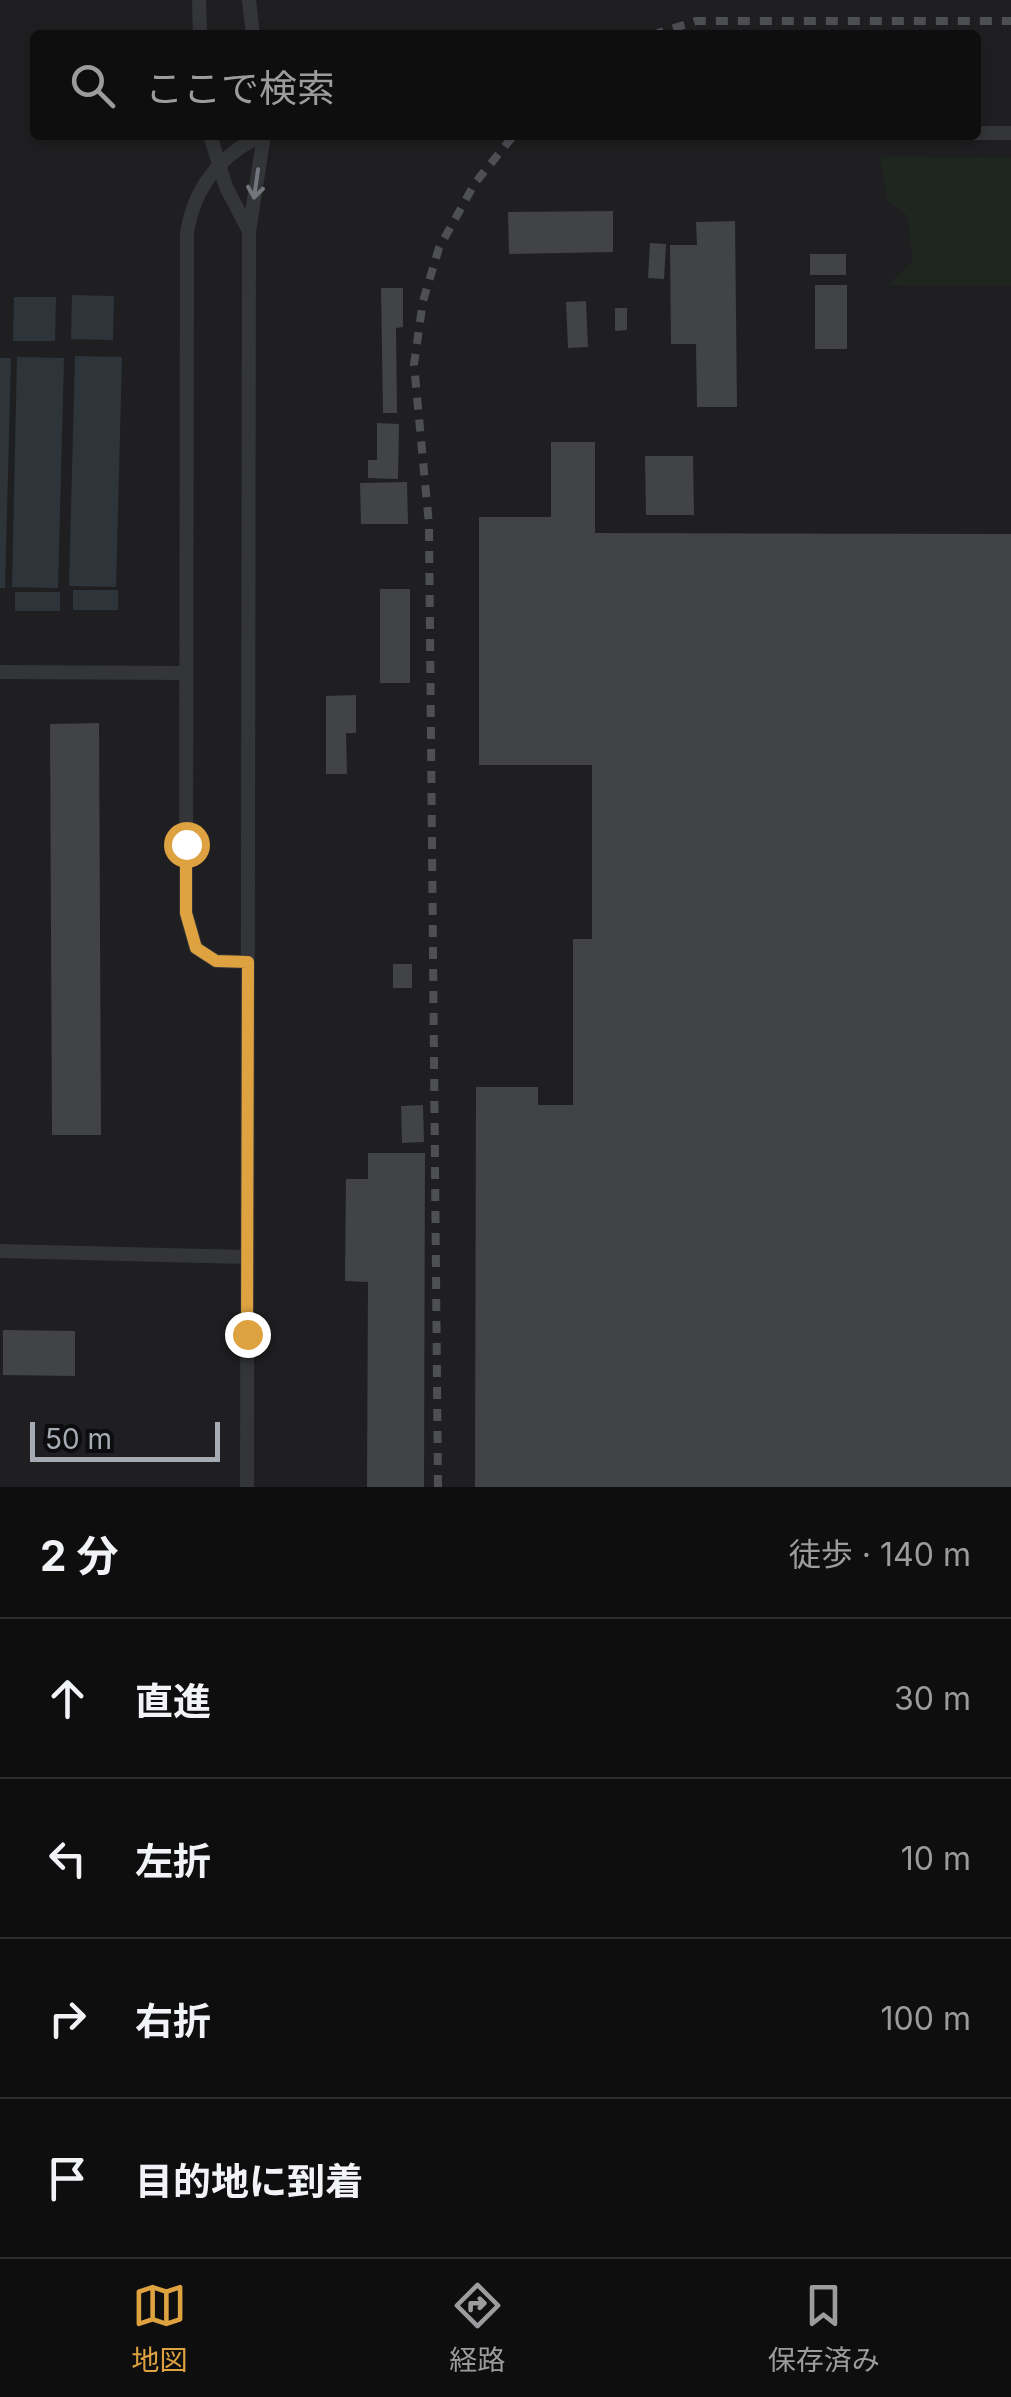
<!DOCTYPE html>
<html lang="ja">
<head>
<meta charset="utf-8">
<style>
  body { margin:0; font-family:Inter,"Noto Sans JP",sans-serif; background:#1c1c1d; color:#f1f3f6 }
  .scale { position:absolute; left:30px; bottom:25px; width:190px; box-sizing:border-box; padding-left:10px; border:5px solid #a5aab3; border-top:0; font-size:28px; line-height:35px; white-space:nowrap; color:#a5aab3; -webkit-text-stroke:8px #0d0d0f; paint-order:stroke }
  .stop { position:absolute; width:30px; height:30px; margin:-22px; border:8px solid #dea240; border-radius:50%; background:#fff }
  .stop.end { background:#dea240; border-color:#fff; box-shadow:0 2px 10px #0008 }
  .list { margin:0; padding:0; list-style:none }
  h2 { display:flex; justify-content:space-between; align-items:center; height:130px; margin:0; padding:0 40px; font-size:42px }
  h2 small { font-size:32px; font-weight:400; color:#9b9c9e }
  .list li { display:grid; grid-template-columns:65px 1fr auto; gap:30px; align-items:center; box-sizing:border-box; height:160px; padding:0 40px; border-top:2px solid #2e2e2f }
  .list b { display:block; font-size:38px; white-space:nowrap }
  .list em { font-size:32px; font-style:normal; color:#9b9c9e }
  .icon { flex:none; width:55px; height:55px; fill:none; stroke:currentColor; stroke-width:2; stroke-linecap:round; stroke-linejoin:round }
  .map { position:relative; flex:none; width:1011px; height:1487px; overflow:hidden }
  .search { position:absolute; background:#0e0e0f; box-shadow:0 5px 15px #0003; left:30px; right:30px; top:30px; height:110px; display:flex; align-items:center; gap:25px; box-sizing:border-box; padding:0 35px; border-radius:10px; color:#9b9c9e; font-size:38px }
  .sheet { height:770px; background:#0e0e0f }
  nav { display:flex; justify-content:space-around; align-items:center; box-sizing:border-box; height:140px; border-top:2px solid #2e2e2f; background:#0e0e0f; font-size:28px; color:#9b9c9e }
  nav a { display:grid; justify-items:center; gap:5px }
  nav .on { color:#dea240 }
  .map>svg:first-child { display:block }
  .built { fill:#1f1f21; fill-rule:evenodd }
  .green { fill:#1f2620 }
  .water { fill:#2d353b }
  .building { fill:#414347 }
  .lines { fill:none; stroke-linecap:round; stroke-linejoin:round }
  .lane { stroke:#343538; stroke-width:14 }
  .rail { stroke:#4d4f53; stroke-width:8; stroke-dasharray:12 10; stroke-linecap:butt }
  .oneway { stroke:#72757c }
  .route { stroke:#dea240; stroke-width:12 }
</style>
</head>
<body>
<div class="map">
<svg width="1011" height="1487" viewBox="0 0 1011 1487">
  <rect width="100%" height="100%" fill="#121214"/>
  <path class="built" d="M0,0H1011V1487H0ZM35,35H976V135H35Z"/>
  <path class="green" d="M880,156L1011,158V286L888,285L913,261L907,215L888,201Z"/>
  <path class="water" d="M72,295L114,296L113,340L71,339Z
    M14,297H56L55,341H13Z
    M75,356L122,357L116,587L69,586Z
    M17,357L64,358L58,588L12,587Z
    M0,358H11L5,588H0Z
    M73,590H118V610H73Z
    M15,592H60V611H15Z"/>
  <path class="building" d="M613,211V252L509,254L508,212Z
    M735,221L737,407H697L696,344H671L670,245H697L696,222Z
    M650,243L666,244L664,279L648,278Z
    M810,254H846V275H810Z
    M815,285H847V349H815Z
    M381,288H403V327L396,328L397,413H383Z
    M586,301L588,347L568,348L566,302Z
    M615,308H627V330L615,331Z
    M377,423L399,424L398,479L368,478V460H377Z
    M551,442H595V533L1011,534V1487H475L476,1087H538V1105H573V939H592V765H479V517H551Z
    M645,456H693L694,515H646Z
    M407,482L408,524H361L360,483Z
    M380,589H410V683H380Z
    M356,695V733H346L347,774H326V696Z
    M99,723L101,1135H52L50,724Z
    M393,964H412V988H393Z
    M423,1105L424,1142L402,1143L401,1106Z
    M368,1153H425L424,1487H367L368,1282L345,1281L346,1179H368Z
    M3,1330L75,1331V1376L3,1375Z"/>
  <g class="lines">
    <path class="lane" d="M199,0L200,35
      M249,0L253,35
      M976,133H1011
      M210,135L226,187L249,231
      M0,672L186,673
      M248,962L216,961L196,948L186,913L187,232C195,186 220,155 262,135
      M0,1251L247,1257
      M247,1487L249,232L264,135"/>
    <path class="rail" d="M652,35L696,21H1011
      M438,1487L429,525L414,364L423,301L439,248L475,183L514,135"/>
  </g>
  <defs><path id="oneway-shaft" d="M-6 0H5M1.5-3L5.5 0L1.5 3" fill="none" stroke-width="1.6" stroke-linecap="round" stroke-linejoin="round" transform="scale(2.5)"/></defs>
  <use class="oneway" href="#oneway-shaft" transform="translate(256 184) rotate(98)"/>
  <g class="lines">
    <path class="route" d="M186,844V913L196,948L216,961L248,962L247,1334"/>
  </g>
</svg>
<div class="scale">50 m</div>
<div class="stop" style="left:186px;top:844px"></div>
<div class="stop end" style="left:247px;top:1334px"></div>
<div class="search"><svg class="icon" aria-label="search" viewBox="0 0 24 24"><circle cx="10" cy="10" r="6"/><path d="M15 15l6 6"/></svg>ここで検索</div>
</div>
<section class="sheet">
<h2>2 分<small>徒歩 · 140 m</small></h2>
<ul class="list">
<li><svg class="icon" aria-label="ahead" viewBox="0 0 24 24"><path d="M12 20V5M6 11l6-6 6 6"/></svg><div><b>直進</b></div><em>30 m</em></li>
<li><svg class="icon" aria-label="left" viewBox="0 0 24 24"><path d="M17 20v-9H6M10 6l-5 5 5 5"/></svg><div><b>左折</b></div><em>10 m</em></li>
<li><svg class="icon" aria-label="right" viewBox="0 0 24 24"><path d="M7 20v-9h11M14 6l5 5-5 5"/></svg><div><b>右折</b></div><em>100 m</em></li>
<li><svg class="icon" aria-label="arrive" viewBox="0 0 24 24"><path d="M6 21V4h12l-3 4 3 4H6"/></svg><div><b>目的地に到着</b></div></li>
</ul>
</section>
<nav>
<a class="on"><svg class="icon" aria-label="map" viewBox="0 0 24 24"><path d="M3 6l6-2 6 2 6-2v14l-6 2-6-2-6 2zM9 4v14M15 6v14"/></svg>地図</a>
<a><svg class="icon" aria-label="directions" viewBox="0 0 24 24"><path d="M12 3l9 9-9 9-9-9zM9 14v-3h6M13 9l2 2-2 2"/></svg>経路</a>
<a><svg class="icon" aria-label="saved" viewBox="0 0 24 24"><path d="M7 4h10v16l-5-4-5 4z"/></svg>保存済み</a>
</nav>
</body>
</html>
